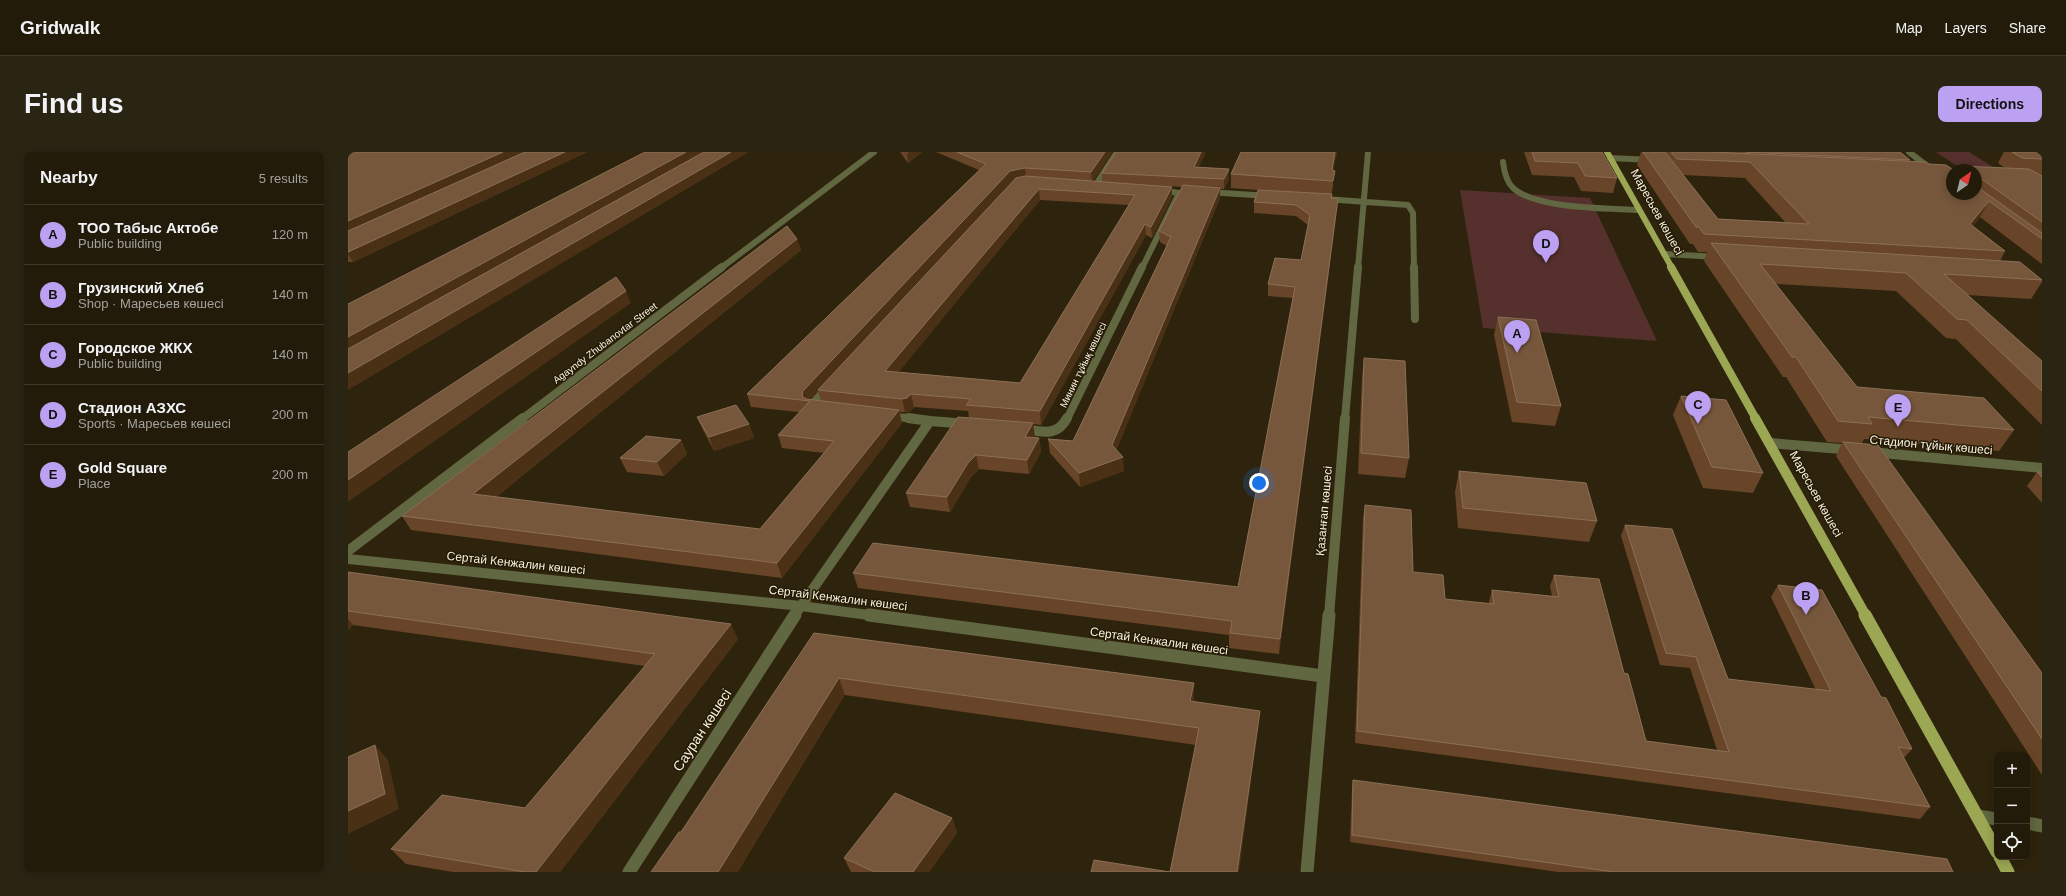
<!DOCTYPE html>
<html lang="en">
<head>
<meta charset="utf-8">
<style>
  body { margin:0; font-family:Arial,sans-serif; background:#2a2413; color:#f1f3f6 }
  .controls { position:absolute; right:12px; bottom:12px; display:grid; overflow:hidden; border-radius:8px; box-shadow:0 2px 10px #0003 }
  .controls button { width:36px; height:36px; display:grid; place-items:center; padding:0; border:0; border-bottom:1px solid #3f392b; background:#221b0a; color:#f1f3f6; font:20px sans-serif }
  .compass { position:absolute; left:1598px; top:12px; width:36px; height:36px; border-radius:50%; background:#221b0a; box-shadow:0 2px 10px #0003; rotate:35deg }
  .you { position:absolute; left:911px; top:331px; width:14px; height:14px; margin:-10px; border:3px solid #fff; border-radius:50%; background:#1a73e8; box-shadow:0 0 0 6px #1a73e833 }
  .badge { display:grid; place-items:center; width:26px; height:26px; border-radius:50%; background:#bca0f2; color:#111; font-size:13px; font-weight:700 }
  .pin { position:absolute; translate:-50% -33px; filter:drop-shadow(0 1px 2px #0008) }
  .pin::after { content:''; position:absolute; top:21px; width:14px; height:12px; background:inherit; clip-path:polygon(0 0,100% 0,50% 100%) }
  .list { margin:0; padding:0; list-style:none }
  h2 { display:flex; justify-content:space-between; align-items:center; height:52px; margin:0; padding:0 16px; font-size:17px }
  h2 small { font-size:13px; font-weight:400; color:#a2a19c }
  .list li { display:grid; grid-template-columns:26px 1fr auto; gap:12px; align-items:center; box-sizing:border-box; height:60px; padding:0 16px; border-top:1px solid #3f392b }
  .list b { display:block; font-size:15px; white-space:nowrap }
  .list p { margin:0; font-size:13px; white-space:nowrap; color:#a2a19c }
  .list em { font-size:13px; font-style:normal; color:#a2a19c }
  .icon { flex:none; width:22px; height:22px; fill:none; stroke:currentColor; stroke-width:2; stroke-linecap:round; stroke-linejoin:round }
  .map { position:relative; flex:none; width:1694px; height:720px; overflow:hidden; border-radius:8px }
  header { display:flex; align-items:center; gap:24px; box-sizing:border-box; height:56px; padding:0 20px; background:#221b0a; border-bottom:1px solid #3f392b }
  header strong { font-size:19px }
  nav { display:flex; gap:22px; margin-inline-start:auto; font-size:14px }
  .intro { display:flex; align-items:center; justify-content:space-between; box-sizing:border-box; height:96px; padding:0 24px }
  h1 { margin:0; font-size:28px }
  .button { padding:10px 18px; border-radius:8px; background:#bca0f2; color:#111; font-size:14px; font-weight:700 }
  main { display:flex; gap:24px; padding:0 24px }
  aside { flex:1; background:#221b0a; border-radius:8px; box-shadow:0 2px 10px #0003 }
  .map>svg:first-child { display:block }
  .green { fill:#55302c }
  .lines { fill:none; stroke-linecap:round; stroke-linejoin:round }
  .minor-far3 { stroke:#616740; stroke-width:6 }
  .minor-far2 { stroke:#616740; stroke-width:8 }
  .minor-far1 { stroke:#616740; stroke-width:10 }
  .minor { stroke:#616740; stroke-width:13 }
  .major-far3 { stroke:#9ca754; stroke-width:6 }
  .major-far2 { stroke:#9ca754; stroke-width:8 }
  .major-far1 { stroke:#9ca754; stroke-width:10 }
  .major { stroke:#9ca754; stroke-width:13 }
  .wall { fill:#684528; fill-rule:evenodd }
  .shaded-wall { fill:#4a3015 }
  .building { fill:#77573c; stroke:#8b7056; fill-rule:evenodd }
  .labels { text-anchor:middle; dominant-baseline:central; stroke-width:3; stroke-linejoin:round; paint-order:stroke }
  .far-street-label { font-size:10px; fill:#f7f1e3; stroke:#251b04 }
  .street-label { font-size:12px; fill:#f7f1e3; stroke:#251b04 }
  .near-street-label { font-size:14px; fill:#f7f1e3; stroke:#251b04 }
</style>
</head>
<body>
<header>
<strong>Gridwalk</strong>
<nav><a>Map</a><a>Layers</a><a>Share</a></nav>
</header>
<div class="intro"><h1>Find us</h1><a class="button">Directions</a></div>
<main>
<aside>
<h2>Nearby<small>5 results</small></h2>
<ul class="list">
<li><span class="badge">A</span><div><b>ТОО Табыс Актобе</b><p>Public building</p></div><em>120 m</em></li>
<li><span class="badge">B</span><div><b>Грузинский Хлеб</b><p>Shop · Маресьев көшесі</p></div><em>140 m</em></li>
<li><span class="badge">C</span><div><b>Городское ЖКХ</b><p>Public building</p></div><em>140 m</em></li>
<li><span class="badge">D</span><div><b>Стадион АЗХС</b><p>Sports · Маресьев көшесі</p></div><em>200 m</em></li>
<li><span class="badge">E</span><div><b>Gold Square</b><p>Place</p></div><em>200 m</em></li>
</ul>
</aside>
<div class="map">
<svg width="1694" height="720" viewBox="0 0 1694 720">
  <rect width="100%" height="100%" fill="#2e240d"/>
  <path class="green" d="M1588,0H1621L1648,17L1612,16Z
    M1112,38L1242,46L1309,189L1135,176Z"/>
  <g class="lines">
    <path class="minor-far3" d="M1561,0L1604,33
      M1262,6L1304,8
      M1155,10C1156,19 1158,29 1165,36C1188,57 1259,56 1291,58
      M747,34L769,0
      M859,40L921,44
      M977,47L1060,53L1065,61L1066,116
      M1316,102L1371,105
      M373,116L526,0
      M794,116L831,41L812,38
      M1010,116L1020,0"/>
    <path class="minor-far2" d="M1066,115L1067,167
      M466,257L463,253L481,234
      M540,264L568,267
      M174,267L374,115
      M719,267L794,115
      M997,267L1010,115"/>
    <path class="minor-far1" d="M560,266L582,269
      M673,277C692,279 709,286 719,266
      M1422,291L1505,298
      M1523,300L1694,316
      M0,399L175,266
      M0,407L453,454L528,464
      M446,464L582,269L620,272
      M981,464L997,266"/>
    <path class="minor" d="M521,463L975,524
      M1629,664L1649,667
      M1679,671L1694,674
      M281,720L447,463
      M959,720L981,463"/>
    <path class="major-far3" d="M1259,0L1324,116"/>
    <path class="major-far2" d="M1323,115L1408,267"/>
    <path class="major-far1" d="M1407,266L1518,464"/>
    <path class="major" d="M1517,463L1649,700
      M1652,705L1660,720"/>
  </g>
  <path class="wall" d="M0,0H239L5,110H0Z
    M552,0H574L560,11Z
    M588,0H764L745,29L754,30V21L768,0H858L850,15L881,17V27L876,37H872V46L768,298L776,319L732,335L702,301L700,287L725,289L819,94L812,90L811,79L834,35L820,34L824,35V45L804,86L798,83L693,273L685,272L686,285L691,286L693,300L681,322L631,317L623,325L602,360L562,355L558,341L621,266L620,259L566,255L562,260H551L554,271L434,426L63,378L54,364L449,87L453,98L148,345L412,377L476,301L434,296L430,283L451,260L403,255L399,242L631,18ZM666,28L577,123L664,29ZM692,48L781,53L672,231L550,220ZM470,239L473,249L463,248Z
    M893,0H989L985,18V33L983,46H990L989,57L931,502L881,496V483L510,436L505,421L890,435L945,146L920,144V132L953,108L960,73L948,64L906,61V50L910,38L883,36V22Z
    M1176,0H1254L1269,26L1265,41L1233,39L1226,25L1184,23Z
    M1293,0H1552L1562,8L1561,9L1581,12L1628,42V18H1612L1614,14L1657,16L1650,11L1656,0H1694V112L1632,65L1625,74L1657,99L1652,109L1694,128V130L1683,147L1619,143L1694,209V273L1608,187L1598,186L1548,139L1428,132L1509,235L1666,278L1651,299L1516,287L1514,291L1694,521V623L1488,304L1494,291L1479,290L1438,225H1435L1356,109L1359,100H1350L1345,92H1342L1289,13ZM1335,23L1397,26L1437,70L1370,67Z
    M1150,165L1213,254L1207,274L1164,270L1146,183Z
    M1016,206L1061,306L1057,326L1010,322L1014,225Z
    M1333,244L1415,321L1405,341L1355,336L1325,263Z
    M349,265L401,272L406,286L366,299L355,278Z
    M333,288L339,302L316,324L279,320L272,306Z
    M1111,319L1249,369L1241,390L1110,376L1107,340Z
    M1689,320H1694V351L1679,334Z
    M1017,353L1065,420L1097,447L1141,452V449L1144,438L1204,444L1202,434L1206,423L1276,521L1298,589L1369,598L1342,516L1312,513L1273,384L1277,373L1380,527L1468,538L1423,445L1430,433L1533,545L1564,597L1556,606L1582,655L1572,667L1007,591L1015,365Z
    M0,420L390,487L212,720H105L58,712L43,697L177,656L297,514L5,473L0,478Z
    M466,481L846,531L845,550L910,576L848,593L497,543L333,680Z
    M1005,628L1605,720H1210L1002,690L1004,636Z
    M604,666L609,681L581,720H503L496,706Z"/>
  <path class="shaded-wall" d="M155,0H178L0,81V69Z
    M217,0H239L5,110L0,102V100Z
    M338,0H357L0,201V185Z
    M383,0H401L0,238V221Z
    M561,0H574L560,11L559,2Z
    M757,0H764L744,30L743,20Z
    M853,0H858L846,25V15Z
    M987,0H989L983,29L984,18Z
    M677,16L678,26L664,29L472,238H470V239L462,249L455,248L454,244L455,239L662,19Z
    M881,17V27L876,37V27Z
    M824,35V45L804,86L803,75Z
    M872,36V46L765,307L764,293Z
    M691,37L692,48L541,232L537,219Z
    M990,46L989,57L931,502L932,487Z
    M1641,49L1632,65L1613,89L1622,72Z
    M797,72L798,83L693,273L692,259Z
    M449,87L453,98L134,356L125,342Z
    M278,139L283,151L0,350V328Z
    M563,242L566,255L562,260H557L554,247Z
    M551,258L554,271L434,426L429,411Z
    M685,271L687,285L679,298L677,285Z
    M401,272L406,286L366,299L361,285Z
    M691,286L693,300L681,322L679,308Z
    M333,288L339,302L316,324L309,310Z
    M628,303L631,317L623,325L602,360L599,345L620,311Z
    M775,305L776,319L732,335L731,321Z
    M0,467L5,473L0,478Z
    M383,472L390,487L212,720H188Z
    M491,526L497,543L390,720H370Z
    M846,531V548L842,567V549Z
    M912,559L910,576L891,720H889Z
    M27,593L40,608L51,657L0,682V659Z
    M604,666L609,681L581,720H565Z"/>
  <path class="building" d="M0,0H155L0,69Z
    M177,0H217L0,100V79Z
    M297,0H338L0,185V152Z
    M356,0H383L0,221V197Z
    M609,0H757L743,20L677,16L662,19L455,239L454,244L458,247L551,258L429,411L54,364L439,74L449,87L125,342L412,377L486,289L430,283L462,249L399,242L638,12Z
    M768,0H853L846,15L881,17L876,27L754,21Z
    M893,0H987L984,18L987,19L985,29L883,22Z
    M1184,0H1254L1269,26L1237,24L1230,11L1187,9Z
    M1295,0H1317L1370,67L1461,72L1402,10L1329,7L1323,0H1364L1578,10L1581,12L1598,13L1606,18H1604V42H1628V34L1694,81V87L1641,49L1622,72L1657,99L1356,82L1351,75H1348Z
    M1397,0H1552L1562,8Z
    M1664,0H1694V7L1674,6Z
    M1614,14L1681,17L1694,24V70L1628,23V18H1616Z
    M677,24L824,35L803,75L797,72L692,259L618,253L623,247L563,242L559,246L554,247L470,238L668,26ZM691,37L787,43L672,231L537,219Z
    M835,33L872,36L764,293L775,305L731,321L700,287L725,289L823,85L811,79Z
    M910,38L984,42L983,46H990L932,487L882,481L884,469L505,421L525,391L890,435L947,135L920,132L927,106L953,108L962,63L948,53L906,50Z
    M1363,91L1672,110L1694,128L1596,122L1694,209V239L1619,168L1609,167L1558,121L1412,112L1509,235L1636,246L1666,278L1520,265L1524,272L1490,269L1448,205H1444Z
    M268,125L278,139L0,328V300Z
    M1150,165L1188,168L1213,254L1169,250Z
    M1016,206L1057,209L1061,306L1013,301Z
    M1333,244L1378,248L1415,321L1364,315Z
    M388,253L401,272L361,285L349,265Z
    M610,265L685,271L677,285L691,286L679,308L628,303L620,311L599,345L558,341Z
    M298,284L333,288L309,310L272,306Z
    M1495,290L1530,293L1694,521V587Z
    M1111,319L1238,331L1249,369L1115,356Z
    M1689,320H1694V325Z
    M1017,353L1063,358L1065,420L1095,423L1097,447L1146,452L1144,438L1211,445L1206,423L1251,427L1276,521L1280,522L1298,589L1381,600L1348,505L1318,501L1277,373L1324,377L1380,527L1483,539L1430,433L1474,438L1533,545L1538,546L1564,597L1550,595L1582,655L1009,579Z
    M0,420L383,472L188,720H176L43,697L94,643L177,656L307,502L0,459Z
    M466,481L846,531L842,549L912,559L889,720H822L851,576L491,526L370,720H303L331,680H333Z
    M27,593L37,642L0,659V605Z
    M1005,628L1599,707L1605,720H1266L1004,683Z
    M547,641L604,666L565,720H527L496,706Z
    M746,708L822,720H743Z"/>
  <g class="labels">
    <g class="far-street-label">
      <text transform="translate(257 191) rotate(-37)">Agayndy Zhubanovtar Street</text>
      <text transform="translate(735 213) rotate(-64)">Минин тұйық көшесі</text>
    </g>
    <g class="street-label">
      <text transform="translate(1309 60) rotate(61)">Маресьев көшесі</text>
      <text transform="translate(1583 293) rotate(5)">Стадион тұйық көшесі</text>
      <text transform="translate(1468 342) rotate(61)">Маресьев көшесі</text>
      <text transform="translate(976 359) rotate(-85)">Қазанғап көшесі</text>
      <text transform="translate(168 411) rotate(6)">Сертай Кенжалин көшесі</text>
      <text transform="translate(490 446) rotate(7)">Сертай Кенжалин көшесі</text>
      <text transform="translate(811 489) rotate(8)">Сертай Кенжалин көшесі</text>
    </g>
    <g class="near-street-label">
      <text transform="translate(354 578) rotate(-57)">Сауран көшесі</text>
    </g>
  </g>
</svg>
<div class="controls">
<button>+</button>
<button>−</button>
<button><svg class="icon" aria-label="locate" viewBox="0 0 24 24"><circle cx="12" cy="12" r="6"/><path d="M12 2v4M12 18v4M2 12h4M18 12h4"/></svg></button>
</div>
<svg class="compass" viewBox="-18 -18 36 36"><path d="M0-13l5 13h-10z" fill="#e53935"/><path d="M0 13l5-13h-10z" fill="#a2a19c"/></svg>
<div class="you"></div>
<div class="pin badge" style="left:1169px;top:201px">A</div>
<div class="pin badge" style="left:1458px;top:463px">B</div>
<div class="pin badge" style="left:1350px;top:272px">C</div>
<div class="pin badge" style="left:1198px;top:111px">D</div>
<div class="pin badge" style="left:1550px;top:275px">E</div>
</div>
</main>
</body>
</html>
